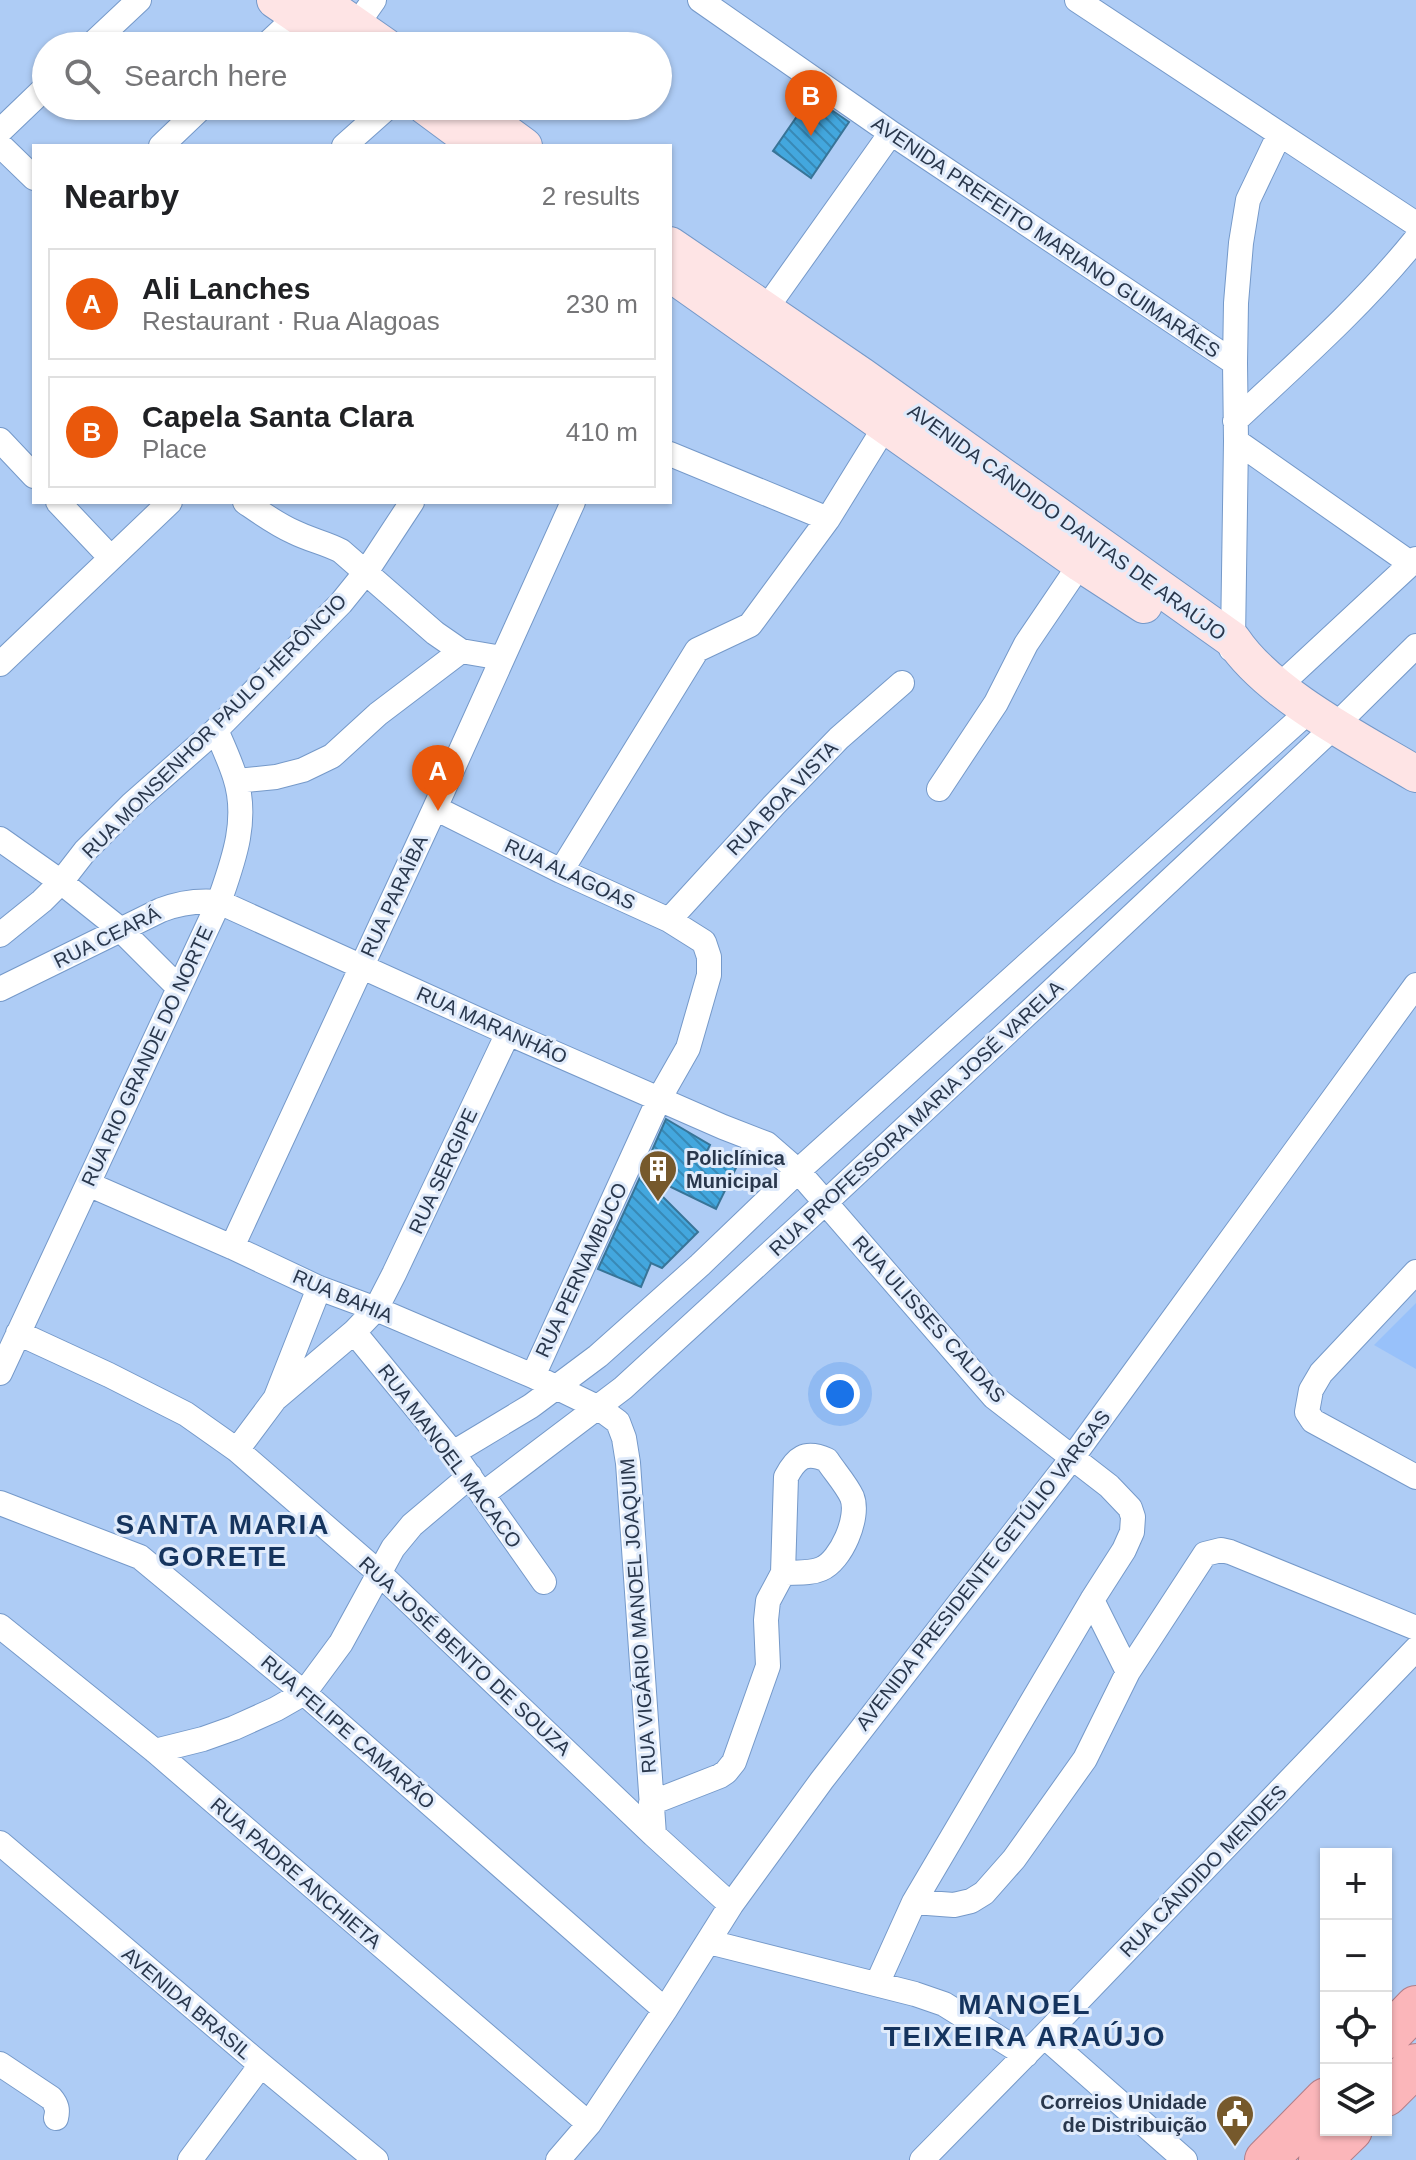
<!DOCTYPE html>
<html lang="en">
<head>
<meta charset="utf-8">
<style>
  body { margin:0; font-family:Helvetica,sans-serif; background:#f6f6f6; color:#202124 }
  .controls { position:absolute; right:24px; bottom:24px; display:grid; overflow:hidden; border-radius:0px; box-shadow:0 2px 6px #0004 }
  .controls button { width:72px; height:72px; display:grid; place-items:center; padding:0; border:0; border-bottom:2px solid #e0e0e0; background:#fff; color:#202124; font:40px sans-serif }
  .you { position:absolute; left:840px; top:1394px; width:28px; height:28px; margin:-20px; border:6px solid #fff; border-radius:50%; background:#1a73e8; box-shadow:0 0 0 12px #1a73e833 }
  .badge { display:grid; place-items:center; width:52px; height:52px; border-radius:50%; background:#ea580c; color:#fff; font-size:26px; font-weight:700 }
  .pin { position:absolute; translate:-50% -66px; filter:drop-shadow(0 2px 4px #0008) }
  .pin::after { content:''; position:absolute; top:42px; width:28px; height:24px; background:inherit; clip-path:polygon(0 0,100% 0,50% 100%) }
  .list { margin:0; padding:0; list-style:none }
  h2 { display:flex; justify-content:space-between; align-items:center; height:104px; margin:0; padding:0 32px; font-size:34px }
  h2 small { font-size:26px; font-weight:400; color:#757577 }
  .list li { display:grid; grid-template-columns:52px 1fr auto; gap:24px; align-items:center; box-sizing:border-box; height:112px; margin:0 16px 16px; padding:0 16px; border:2px solid #e0e0e0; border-radius:0px }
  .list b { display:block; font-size:30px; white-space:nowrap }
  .list p { margin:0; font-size:26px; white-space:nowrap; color:#757577 }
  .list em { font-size:26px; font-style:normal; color:#757577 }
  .icon { flex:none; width:44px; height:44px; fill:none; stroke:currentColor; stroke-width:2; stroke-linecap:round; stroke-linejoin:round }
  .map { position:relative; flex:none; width:1416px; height:2160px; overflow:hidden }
  .search { position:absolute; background:#fff; box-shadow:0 2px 6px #0004; left:32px; top:32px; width:640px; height:88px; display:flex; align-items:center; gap:20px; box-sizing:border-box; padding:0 28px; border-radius:44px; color:#757577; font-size:30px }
  .panel { position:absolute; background:#fff; box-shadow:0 2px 6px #0004; left:32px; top:144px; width:640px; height:360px; border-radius:0px }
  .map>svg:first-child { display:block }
  .built { fill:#98c1fa }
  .building { fill:url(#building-back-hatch); stroke:#387497; stroke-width:2 }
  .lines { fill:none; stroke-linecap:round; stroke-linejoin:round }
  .minor-casing { stroke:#7599c9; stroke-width:26 }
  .secondary-casing { stroke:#7599c9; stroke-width:38 }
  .trunk-casing { stroke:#b17e88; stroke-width:44 }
  .minor { stroke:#fff; stroke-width:24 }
  .secondary { stroke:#fee4e5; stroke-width:36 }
  .trunk { stroke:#fbb6ba; stroke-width:42 }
  .labels { text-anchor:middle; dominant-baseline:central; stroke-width:6; stroke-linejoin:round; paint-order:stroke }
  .street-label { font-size:20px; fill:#29374c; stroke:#e0ebfb }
  .poi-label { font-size:20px; font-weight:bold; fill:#29374c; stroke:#e0ebfb; text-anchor:start }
  .district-label { font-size:28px; font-weight:bold; letter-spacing:2px; fill:#15345e; stroke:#e0ebfb }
</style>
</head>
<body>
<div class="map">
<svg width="1416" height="2160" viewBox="0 0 1416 2160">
  <defs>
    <pattern id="building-back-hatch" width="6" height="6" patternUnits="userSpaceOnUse" patternTransform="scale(2)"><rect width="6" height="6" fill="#43a7de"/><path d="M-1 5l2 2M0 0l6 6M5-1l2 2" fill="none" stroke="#3889b6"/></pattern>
  </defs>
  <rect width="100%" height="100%" fill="#aeccf5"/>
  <path class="built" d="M1416,1303V1369L1374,1345Z"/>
  <path class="building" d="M811,96L849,122L811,178L773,151Z
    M666,1119L710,1145L706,1153L736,1168L716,1209L642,1173Z
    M641,1175L698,1232L662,1268L651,1263L641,1287L598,1269Z"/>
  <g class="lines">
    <g class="minor-casing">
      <path id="minor" d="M700,0L891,133L1235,363
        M1077,0L1416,224
        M348,37L374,0
        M90,46L139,0
        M265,46L297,16
        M0,131L46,87
        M0,145L34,178
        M161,146L203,106
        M344,146L389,106
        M758,320L891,133
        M1235,421C1297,363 1362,306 1416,239
        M0,440L34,476
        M1236,441L1410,563
        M670,454L828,519
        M58,502L111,558
        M245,502C261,513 276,524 294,532C310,540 326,543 341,551L435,633L461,651L502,658
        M1231,649L1233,640L1236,441L1235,363L1236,303L1241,243L1248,200L1279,135
        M0,664L170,502
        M1279,686L1416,559
        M237,781L276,777L303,770L332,756L378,714L461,651
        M939,789L996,703L1026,644L1087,554
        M435,808L561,871L669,920L704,942L709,957V975L688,1048L659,1099L533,1376
        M0,839L61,882L121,930L179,988
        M561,871L697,650L750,625L828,519L886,425
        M669,920L774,805L839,738L902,683
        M0,935L42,901L61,882L85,851L132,804L216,730L341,603L366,572L412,502
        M0,989L161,910C181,902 198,900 219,902L508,1033L723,1127L767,1144L798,1171L994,1397L1109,1486L1130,1508L1133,1517L1132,1532L1124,1550L1092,1600L914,1902L877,1984
        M88,1184L232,1247L319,1288L376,1309L533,1376L599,1408L618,1422L624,1438L628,1463L654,1835
        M232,1247L435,808L573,502
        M1416,1272L1321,1373L1311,1390L1307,1412L1313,1421L1416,1477
        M354,1332L453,1453L544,1582
        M18,1333L109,1375L186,1414L237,1450L378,1572L654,1835L731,1905
        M0,1373L219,902C233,862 249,820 235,777C230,761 223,746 216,730
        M276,1397L319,1288
        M237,1450L275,1399L354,1332L376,1309L394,1274L508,1033
        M453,1453L531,1406L598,1356L700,1265L798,1171L1310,710
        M483,1494L623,1388L826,1202L1335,726L1416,646
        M0,1503L140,1557L304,1693L665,2010
        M1092,1600L1128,1672
        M0,1626L155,1751L589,2124
        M155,1751L203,1739L234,1728L276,1709L304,1693L341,1643L393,1548L412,1525L470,1476
        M651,1803L720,1776L726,1772L734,1762L768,1666L766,1620L768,1601L783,1573L786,1477C796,1458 805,1450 827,1460C834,1471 846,1484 852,1497C860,1517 841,1561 821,1569C810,1574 795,1572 783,1573
        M0,1843L261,2065L376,2160
        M914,1902L954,1905L971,1901L984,1893L1014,1859L1085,1759L1128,1672L1205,1554L1221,1550L1230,1552L1416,1628
        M709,1942L915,1994L944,2004L1026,2055
        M1044,2036L1185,2160
        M0,2064L51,2098C57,2105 58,2110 56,2118
        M190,2160L261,2065
        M558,2160L589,2124L665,2010L731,1905L822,1780L1072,1458L1416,985
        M922,2160L1044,2036L1416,1649"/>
    </g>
    <g class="secondary-casing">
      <path id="secondary" d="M275,0L342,46
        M319,0L385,46
        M425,106L479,146
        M469,106L524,146
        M670,245L862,376L1233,640C1270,695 1359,740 1416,774
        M681,281L1081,564L1144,605"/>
    </g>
    <g class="trunk-casing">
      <path id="trunk" d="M1386,2038L1416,2007
        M1386,2095L1416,2065
        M1266,2160L1326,2099
        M1320,2160L1351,2130"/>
    </g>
    <use href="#minor" class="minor"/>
    <use href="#secondary" class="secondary"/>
    <use href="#trunk" class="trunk"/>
  </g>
  <defs>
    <g id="building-pin" transform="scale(2)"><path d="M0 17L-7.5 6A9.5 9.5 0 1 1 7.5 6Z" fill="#76592c" stroke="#e0ebfb"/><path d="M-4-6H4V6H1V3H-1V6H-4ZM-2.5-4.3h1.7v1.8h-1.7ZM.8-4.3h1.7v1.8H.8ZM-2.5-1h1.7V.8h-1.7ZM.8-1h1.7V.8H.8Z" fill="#fff"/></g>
    <g id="civic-pin" transform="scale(2)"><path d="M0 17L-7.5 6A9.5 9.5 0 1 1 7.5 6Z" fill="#76592c" stroke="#e0ebfb"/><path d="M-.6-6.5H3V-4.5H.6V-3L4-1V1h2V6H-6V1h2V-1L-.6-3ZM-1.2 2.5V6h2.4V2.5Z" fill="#fff"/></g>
  </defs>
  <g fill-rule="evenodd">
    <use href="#building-pin" x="658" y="1169"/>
    <use href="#civic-pin" x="1235" y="2114"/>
  </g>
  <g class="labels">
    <g class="street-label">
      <text transform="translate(1046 237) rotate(34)">AVENIDA PREFEITO MARIANO GUIMARÃES</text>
      <text transform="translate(1067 522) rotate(36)">AVENIDA CÂNDIDO DANTAS DE ARAÚJO</text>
      <text transform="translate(214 726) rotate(-45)">RUA MONSENHOR PAULO HERÔNCIO</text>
      <text transform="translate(782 798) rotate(-46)">RUA BOA VISTA</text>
      <text transform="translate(570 874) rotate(25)">RUA ALAGOAS</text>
      <text transform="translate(394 896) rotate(-65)">RUA PARAÍBA</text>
      <text transform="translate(107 937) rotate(-26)">RUA CEARÁ</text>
      <text transform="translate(492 1025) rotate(24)">RUA MARANHÃO</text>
      <text transform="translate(147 1056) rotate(-65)">RUA RIO GRANDE DO NORTE</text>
      <text transform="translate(916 1118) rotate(-43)">RUA PROFESSORA MARIA JOSÉ VARELA</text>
      <text transform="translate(443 1171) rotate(-65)">RUA SERGIPE</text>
      <text transform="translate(581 1270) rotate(-65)">RUA PERNAMBUCO</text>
      <text transform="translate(343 1296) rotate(23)">RUA BAHIA</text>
      <text transform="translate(929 1319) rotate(48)">RUA ULISSES CALDAS</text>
      <text transform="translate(450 1456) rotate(53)">RUA MANOEL MACACO</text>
      <text transform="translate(983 1570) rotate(-52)">AVENIDA PRESIDENTE GETÚLIO VARGAS</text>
      <text transform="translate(638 1616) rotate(-94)">RUA VIGÁRIO MANOEL JOAQUIM</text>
      <text transform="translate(465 1656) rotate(43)">RUA JOSÉ BENTO DE SOUZA</text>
      <text transform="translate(348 1732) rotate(41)">RUA FELIPE CAMARÃO</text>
      <text transform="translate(1203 1871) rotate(-46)">RUA CÂNDIDO MENDES</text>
      <text transform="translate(296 1873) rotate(41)">RUA PADRE ANCHIETA</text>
      <text transform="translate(187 2003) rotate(40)">AVENIDA BRASIL</text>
    </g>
    <g class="poi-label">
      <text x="686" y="1158">Policlínica<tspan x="686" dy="23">Municipal</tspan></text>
      <text x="1207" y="2102" text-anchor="end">Correios Unidade<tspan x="1207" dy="23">de Distribuição</tspan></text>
    </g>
    <g class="district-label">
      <text x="223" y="1524">SANTA MARIA<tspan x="223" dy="32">GORETE</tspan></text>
      <text x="1025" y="2004">MANOEL<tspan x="1025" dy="32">TEIXEIRA ARAÚJO</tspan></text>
    </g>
  </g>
</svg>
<div class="controls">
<button>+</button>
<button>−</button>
<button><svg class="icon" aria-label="locate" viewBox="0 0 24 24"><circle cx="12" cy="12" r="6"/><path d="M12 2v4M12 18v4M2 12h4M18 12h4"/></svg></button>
<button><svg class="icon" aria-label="layers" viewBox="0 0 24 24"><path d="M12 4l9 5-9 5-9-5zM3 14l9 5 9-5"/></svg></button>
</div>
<div class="you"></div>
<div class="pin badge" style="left:438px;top:811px">A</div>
<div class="pin badge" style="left:811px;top:136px">B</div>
<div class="search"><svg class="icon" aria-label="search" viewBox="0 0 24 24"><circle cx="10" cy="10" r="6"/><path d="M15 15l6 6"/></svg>Search here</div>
<section class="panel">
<h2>Nearby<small>2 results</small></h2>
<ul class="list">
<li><span class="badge">A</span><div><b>Ali Lanches</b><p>Restaurant · Rua Alagoas</p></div><em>230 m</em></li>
<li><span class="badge">B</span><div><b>Capela Santa Clara</b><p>Place</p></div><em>410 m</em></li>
</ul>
</section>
</div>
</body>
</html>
